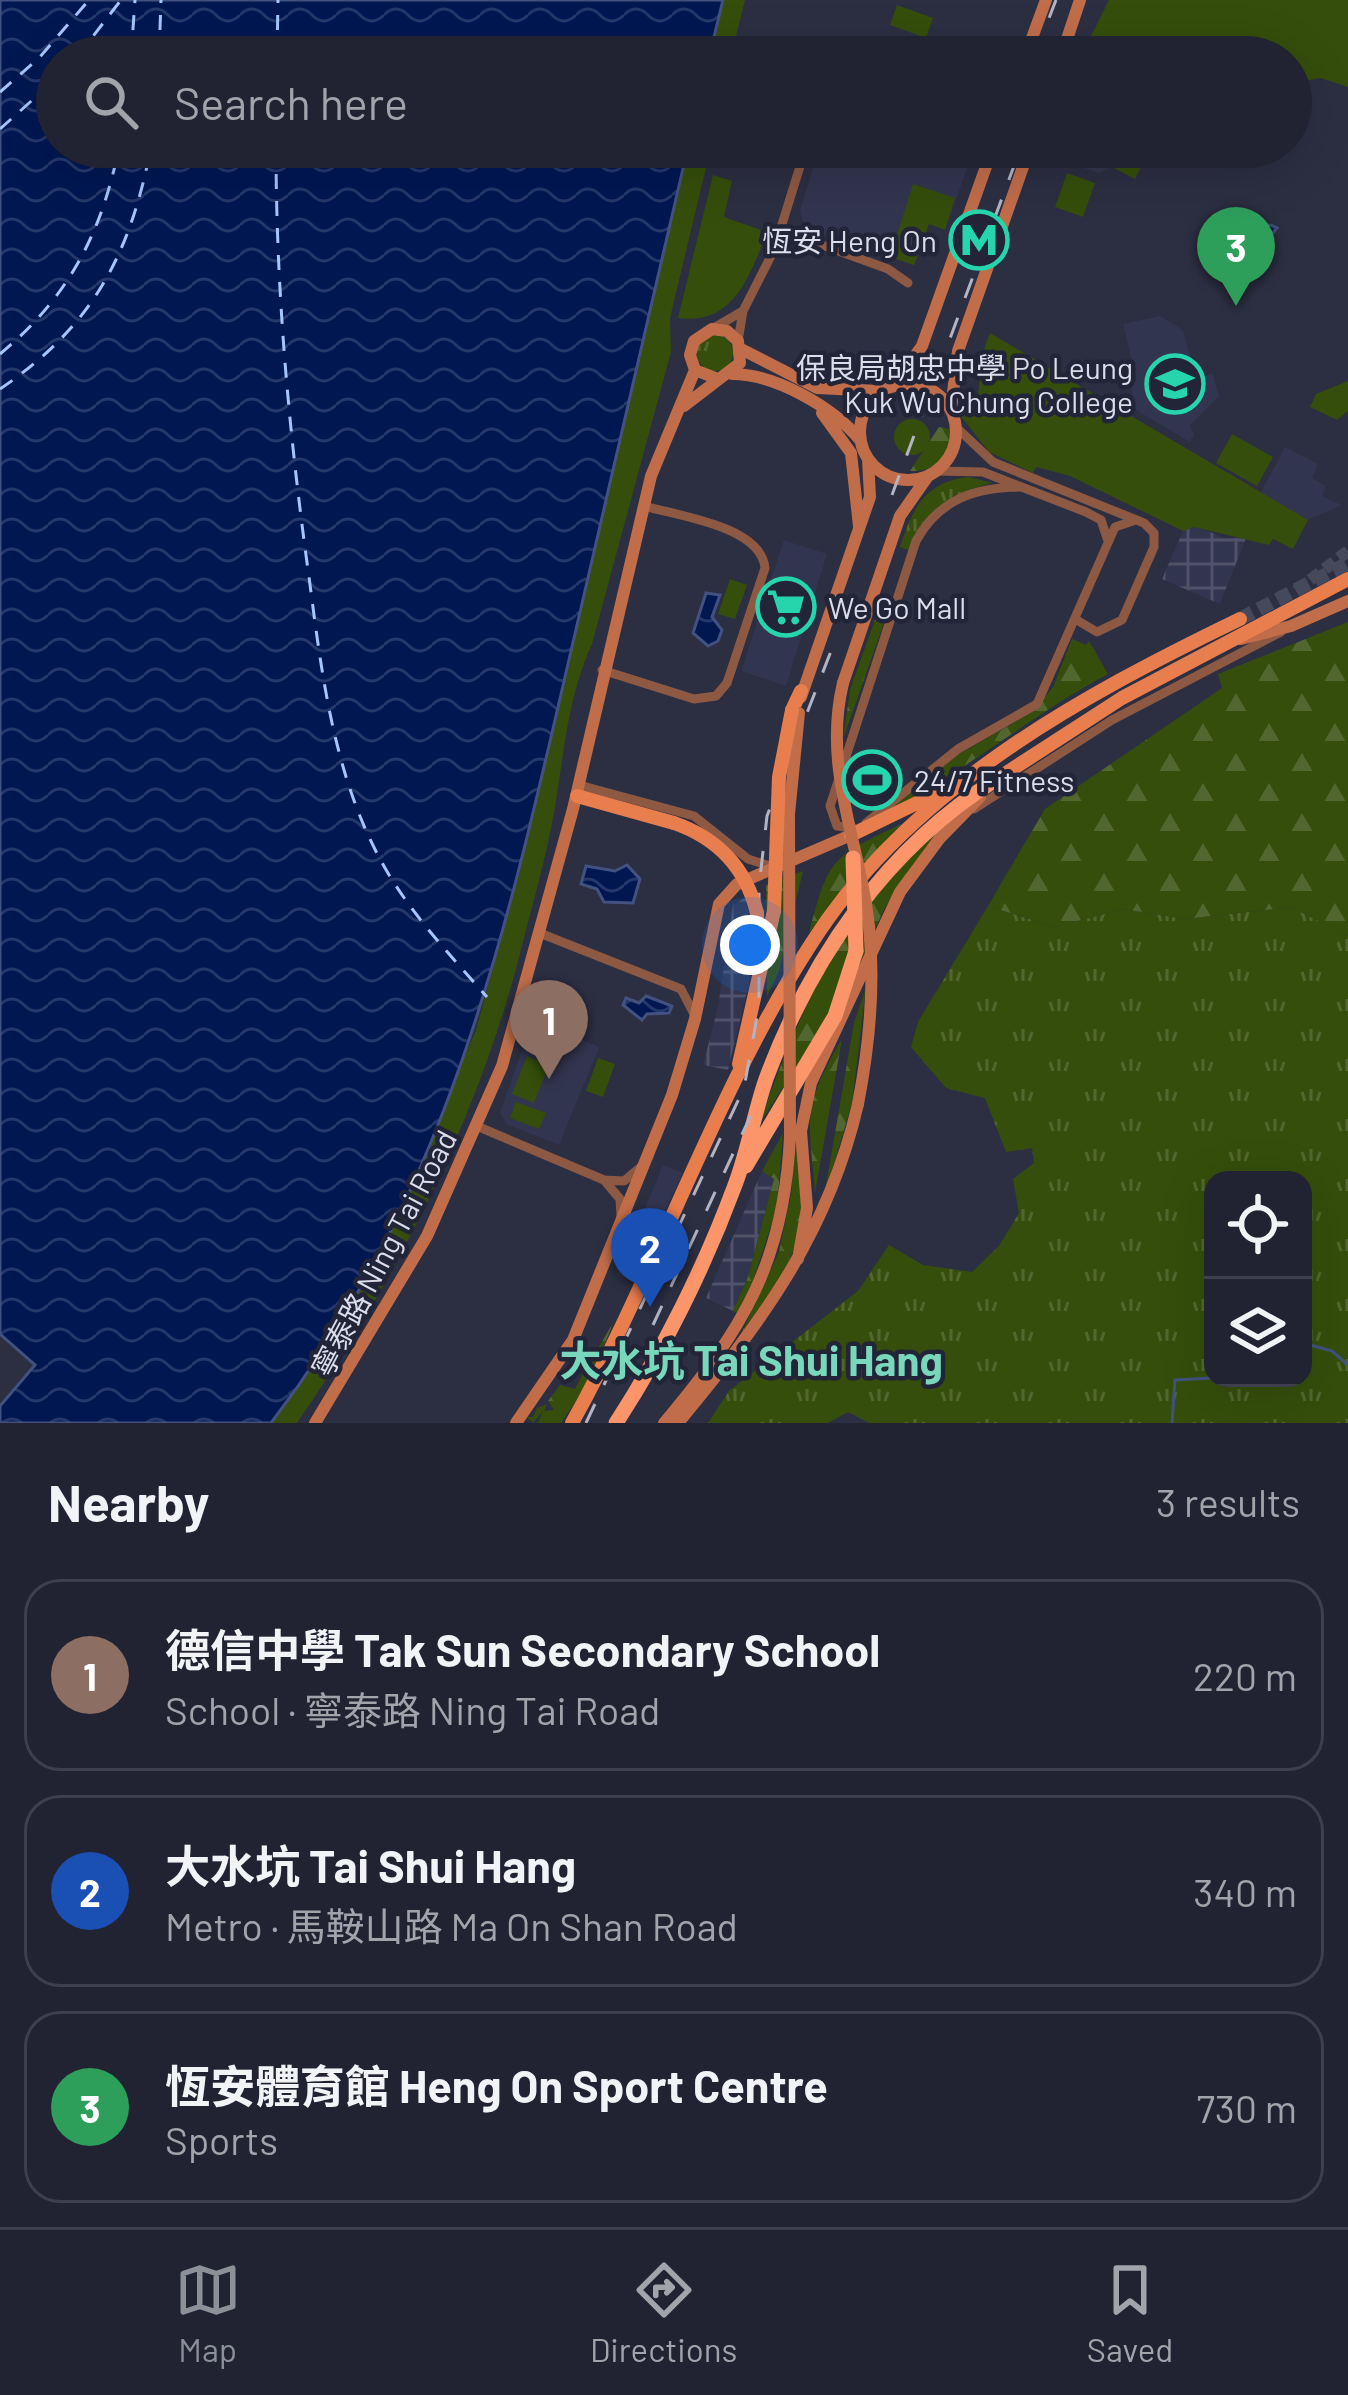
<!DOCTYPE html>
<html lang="en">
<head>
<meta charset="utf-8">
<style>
  body { margin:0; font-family:Barlow,"Noto Sans TC",sans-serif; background:#292a3a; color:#f1f3f6 }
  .controls { position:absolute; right:36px; bottom:36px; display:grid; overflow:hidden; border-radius:24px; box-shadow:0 12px 48px #0002 }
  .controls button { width:108px; height:108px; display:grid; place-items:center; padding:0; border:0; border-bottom:3px solid #3e3f4d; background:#212232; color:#f1f3f6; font:60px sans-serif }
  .you { position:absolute; left:750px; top:945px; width:42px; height:42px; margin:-30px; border:9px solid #fff; border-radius:50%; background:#1a73e8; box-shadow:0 0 0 18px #1a73e833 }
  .badge { display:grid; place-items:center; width:78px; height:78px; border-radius:50%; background:#8c9099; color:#fff; font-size:39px; font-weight:700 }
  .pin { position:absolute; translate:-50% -99px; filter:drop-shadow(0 3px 6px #0008) }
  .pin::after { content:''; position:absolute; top:63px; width:42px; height:36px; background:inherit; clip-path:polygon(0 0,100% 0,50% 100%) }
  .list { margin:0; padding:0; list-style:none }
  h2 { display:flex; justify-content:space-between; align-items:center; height:156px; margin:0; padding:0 48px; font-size:51px }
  h2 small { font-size:39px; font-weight:400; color:#a2a4ac }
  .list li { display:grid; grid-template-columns:78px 1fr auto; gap:36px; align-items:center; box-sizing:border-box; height:192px; margin:0 24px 24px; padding:0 24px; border:3px solid #3e3f4d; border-radius:36px }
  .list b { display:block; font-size:45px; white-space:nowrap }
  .list p { margin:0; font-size:39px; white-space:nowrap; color:#a2a4ac }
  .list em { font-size:39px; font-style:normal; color:#a2a4ac }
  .icon { flex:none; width:66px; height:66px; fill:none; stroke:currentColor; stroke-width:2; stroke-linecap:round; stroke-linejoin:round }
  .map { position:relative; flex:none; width:1348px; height:1423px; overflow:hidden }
  .search { position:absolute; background:#212232; box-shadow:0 12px 48px #0002; left:36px; right:36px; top:36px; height:132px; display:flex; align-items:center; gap:30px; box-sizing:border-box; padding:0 42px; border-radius:66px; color:#a2a4ac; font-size:45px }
  .sheet { height:804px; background:#212232 }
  nav { display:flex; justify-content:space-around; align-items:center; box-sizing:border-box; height:168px; border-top:3px solid #3e3f4d; background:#212232; font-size:33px; color:#a2a4ac }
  nav a { display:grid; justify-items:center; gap:6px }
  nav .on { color:#8c9099 }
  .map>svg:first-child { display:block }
  .built { fill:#32354f }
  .industrial { fill:url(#industrial-grid) }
  .grass { fill:url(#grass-tufts); fill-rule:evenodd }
  .forest { fill:url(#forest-firs) }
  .green { fill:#354e0b }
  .water { fill:url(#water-waves); stroke:#425280; stroke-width:3 }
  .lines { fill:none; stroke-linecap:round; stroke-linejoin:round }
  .stream { stroke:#425280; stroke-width:3 }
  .ferry { stroke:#a5c6fd; stroke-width:3; stroke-dasharray:15 12; stroke-linecap:butt }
  .secondary-tunnel { stroke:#46485b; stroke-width:12; stroke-dasharray:12 6; stroke-linecap:butt }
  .primary-tunnel { stroke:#46485b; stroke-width:14; stroke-dasharray:14 7; stroke-linecap:butt }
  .street { stroke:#8d5943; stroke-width:9 }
  .secondary { stroke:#c16d4a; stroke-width:12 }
  .primary { stroke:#e87d4e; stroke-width:14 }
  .highway { stroke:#fc9569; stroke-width:15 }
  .rail { stroke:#b2b4c3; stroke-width:3; stroke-dasharray:21 21; stroke-linecap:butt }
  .secondary-bridge { stroke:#c16d4a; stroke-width:12 }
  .primary-bridge { stroke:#e87d4e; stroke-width:14 }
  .highway-bridge { stroke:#fc9569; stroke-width:15 }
  .labels { text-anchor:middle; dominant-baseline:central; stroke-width:9; stroke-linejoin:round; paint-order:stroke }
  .poi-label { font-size:30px; fill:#dbddea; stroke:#222438; text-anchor:end }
  .street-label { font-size:30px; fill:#dbddea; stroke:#222438 }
  .district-label { font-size:42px; font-weight:bold; fill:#79d8bb; stroke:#222438 }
</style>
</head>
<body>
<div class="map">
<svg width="1348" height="1423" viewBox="0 0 1348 1423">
  <defs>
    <pattern id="industrial-grid" width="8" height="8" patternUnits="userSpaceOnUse" patternTransform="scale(3)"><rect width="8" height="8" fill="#32354f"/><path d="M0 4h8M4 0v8" fill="none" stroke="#4f5268"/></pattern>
    <pattern id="grass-tufts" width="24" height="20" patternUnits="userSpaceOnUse" patternTransform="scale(3)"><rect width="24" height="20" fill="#354e0b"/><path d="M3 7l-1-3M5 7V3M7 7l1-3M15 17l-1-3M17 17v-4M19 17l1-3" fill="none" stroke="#52672f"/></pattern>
    <pattern id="forest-firs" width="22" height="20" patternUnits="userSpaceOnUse" patternTransform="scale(3)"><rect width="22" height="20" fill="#354e0b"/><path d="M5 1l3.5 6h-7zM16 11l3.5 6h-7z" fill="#52672f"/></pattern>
    <pattern id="water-waves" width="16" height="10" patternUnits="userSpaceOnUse" patternTransform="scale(3)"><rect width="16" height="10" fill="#001752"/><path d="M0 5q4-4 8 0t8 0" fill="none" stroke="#25386b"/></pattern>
  </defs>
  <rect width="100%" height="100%" fill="#2c2e42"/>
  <path class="built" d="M820,147H975L945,230L929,224L914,265L804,227L800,210Z
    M1056,147H1121L1111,167L1099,173L1063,161Z
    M1160,316L1183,330L1196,378L1213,374L1219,396L1190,425L1194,435L1190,442L1136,410L1131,389L1136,377L1123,324Z
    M1285,447L1318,464L1312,478L1326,486L1322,496L1342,505L1308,520L1260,494Z
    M784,540L827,554L786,686L741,671Z
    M533,1020L599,1047L559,1145L506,1124L500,1112Z
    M663,1165L683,1173L652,1238L624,1278L617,1275Z"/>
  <path class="industrial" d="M1194,526L1225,538H1246L1220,604L1162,579L1183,531Z
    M751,894L749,983L728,1070L703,1065L718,1007L733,905Z
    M762,1171L774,1179L748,1277L733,1311L706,1298Z"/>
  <path class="grass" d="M697 353a18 18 0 1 1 36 0a18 18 0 1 1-36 0Z
    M968,477L993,483C952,492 925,511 908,550L900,547C912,509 925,482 968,477Z
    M988,906L1055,927L1123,909L1185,919L1291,907L1348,936V1423H869L848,1412L828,1423H708L729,1391L858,1291L889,1245L923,1265L972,1272L999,1246L1019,1213L1013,1179L1034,1163L1032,1148L1006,1152L985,1098L946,1088L911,1047L918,1022ZM1213,1180H1303V1378H1213Z"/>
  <path class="forest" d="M939,427L950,429C952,455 935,473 910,471Z
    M882,600L891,603L843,739L850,690Z
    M1348,622V936L1291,907L1185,919L1123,909L1055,927L988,906L1045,809L1222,688L1218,674Z
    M1072,639L1086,645L1089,641L1108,674C1031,715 964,773 885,813L956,756L1034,711L1053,687Z
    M901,824L809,933C829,858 830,858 901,824Z
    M939,829L884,909L855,976L760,1123C786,1046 818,969 867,904C888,876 916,853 939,829Z
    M803,871L779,971L767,997L766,885Z
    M866,987L852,1103L824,1197L854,1023Z
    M842,1039L815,1193C810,1123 799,1111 842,1039Z
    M799,1110C797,1138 803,1166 803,1194C804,1253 769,1303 735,1347L779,1252L791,1194Z
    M783,1133L777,1207L742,1315L733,1311L748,1277L774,1179L762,1171Z
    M614,1321L590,1380L561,1423H538L543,1411L533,1423L527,1417H533L537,1408L547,1404L544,1411L554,1410L548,1401L560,1385L575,1389L586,1368L582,1360L592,1359Z"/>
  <path class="green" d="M723,0H745L731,57H709Z
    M1109,0H1348V87L1321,78L1291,83V57H1114L1090,38Z
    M897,5L933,18L926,38L890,25Z
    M688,147H711L670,318L671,352L592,644C567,699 564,755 554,813C546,858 533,902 522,946C479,1118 397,1278 297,1423H271L334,1331L390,1233L476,1030L521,867Z
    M1124,147L1150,149L1135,179L1114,168Z
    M1067,173L1095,183L1083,217L1055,207Z
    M713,175L732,181L724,217L767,232C750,275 734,326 678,318Z
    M913,184L955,198L945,230L929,224L914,265L890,257Z
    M990,333L1308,520L1293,549L1273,539L1269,545L1194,527L1183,531L1070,476L1036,467L1033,473L989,452L960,415L975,409C982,385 978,360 990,333Z
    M1348,381V411L1337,420L1310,407L1316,394Z
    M894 437a18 18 0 1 1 36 0a18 18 0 1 1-36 0Z
    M1232,434L1273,457L1257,486L1216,463Z
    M730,579L747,585L735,619L718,614Z
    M527,1056L549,1065L534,1103L512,1094Z
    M598,1058L615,1064L603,1097L586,1091Z
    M516,1102L546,1113L539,1129L510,1118Z"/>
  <path class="water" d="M0,0H723L709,57H57V147H688C649,315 610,483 571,651C506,932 451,1188 271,1423H0V1406L35,1365L0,1334Z
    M1271,225L1277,228L1264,244L1266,257L1257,260L1243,241L1258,228Z
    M706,593L720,595L712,617L722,630L718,641L708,646L693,633Z
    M627,865L640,879L633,903L604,902L597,889L581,884L586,866L615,871Z
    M646,996L672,1006L669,1013L647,1014L642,1020L623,1005L626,998L639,1003Z"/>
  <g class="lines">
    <path class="stream" d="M1303,1343L1332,1351L1348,1365
      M1172,1423L1175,1380L1213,1378"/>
    <path class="ferry" d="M77,57L121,0
      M131,57L135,0
      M159,57L161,0
      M277,57L278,0
      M0,92L39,58L89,0
      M0,129L57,78
      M276,147C276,291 289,434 309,577C322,676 334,779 385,868C412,915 451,956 487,997
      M0,354C68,298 102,233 119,147
      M0,389C93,326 130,255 151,147"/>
    <path class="secondary-tunnel" d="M1296,591L1348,551"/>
    <path class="primary-tunnel" d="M1240,619L1348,563"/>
    <path class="street" d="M847,57L877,46L922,57
      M781,230L888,269L908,283
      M712,329L743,311
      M738,341L743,311L774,250L806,147
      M956,427L993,462L1144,523L1154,533V547L1122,620L1097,632L1075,619
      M935,471L983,472L1086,512L1101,520L1108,541
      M602,670L694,699L716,696L727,683L765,568C761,526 678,516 644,506
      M579,785L694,816L748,859L773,867
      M974,809L1112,720L1281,632
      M866,823L958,749L1037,704L1115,527L1136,520
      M853,828L837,826L830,806L916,541C939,499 976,487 1022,487
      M542,934L681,989L694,1014
      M479,1127L604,1180L624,1181L642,1166
      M604,1180L620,1199L621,1217"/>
    <path class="secondary" d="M1025,57L1046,0
      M1061,57L1080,0
      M741,349L817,388L879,391
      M732,374C775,374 833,407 860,440
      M860 432a48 48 0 1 1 96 0a48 48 0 1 1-96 0Z
      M894,385L922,346L993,147
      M684,406L740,363L738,341L727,331L712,329L694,341L690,355L695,370L718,379
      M951,409L958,351L1030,147
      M822,413L851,453L859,526
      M1241,639L1291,626L1348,601
      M843,683L900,516L928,476
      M801,697L870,497L868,459
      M798,1259L807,1208L801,1131L811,1083L900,892L940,838L980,797
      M315,1423L427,1236L502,1066L573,809L651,476L695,370
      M516,1423L573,1340L672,1095L695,1019L719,904L737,884L851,835
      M664,1423C743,1329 784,1263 790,1137
      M678,1423C761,1323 828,1234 858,1104"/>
    <path class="primary" d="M792,710L801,691
      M997,779L1122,698L1348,579
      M577,796L674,823
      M851,835L952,786
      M757,913L759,956
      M739,1064L774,911
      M572,1423C659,1267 714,1094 811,944C909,789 1081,696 1240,619"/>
    <path class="highway" d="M746,1166L835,1016L856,951
      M616,1423C663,1351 705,1266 735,1185C748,1151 754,1114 766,1079C811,958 886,848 997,779"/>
    <path class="rail" d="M1034,57L1056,0
      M892,495L1021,147
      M653,1325L752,1113
      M586,1423L744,1088L759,1006V887L767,816L833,646"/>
    <path class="secondary-bridge" d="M843,683C826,754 848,814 862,883C878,955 872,1032 858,1104
      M790,1137L789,814L799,713"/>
    <path class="primary-bridge" d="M674,823C717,838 746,868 757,913
      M774,911L779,777L792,710"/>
    <path class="highway-bridge" d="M853,858L856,951"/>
  </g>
  <defs>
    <g id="metro-ring" transform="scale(3)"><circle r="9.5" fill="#222438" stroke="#27d5ad" stroke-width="1.5"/><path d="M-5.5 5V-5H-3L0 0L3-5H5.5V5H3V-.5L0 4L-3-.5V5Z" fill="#27d5ad"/></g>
    <g id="school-ring" transform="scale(3)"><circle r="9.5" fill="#222438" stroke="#27d5ad" stroke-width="1.5"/><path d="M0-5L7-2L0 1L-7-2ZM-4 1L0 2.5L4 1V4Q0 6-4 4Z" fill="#27d5ad"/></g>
    <g id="supermarket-ring" transform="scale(3)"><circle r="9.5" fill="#222438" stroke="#27d5ad" stroke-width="1.5"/><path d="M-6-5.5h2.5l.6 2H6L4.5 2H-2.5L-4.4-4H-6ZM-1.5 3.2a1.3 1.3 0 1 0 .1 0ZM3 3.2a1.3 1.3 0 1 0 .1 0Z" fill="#27d5ad"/></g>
    <g id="stadium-ring" transform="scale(3)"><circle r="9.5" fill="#222438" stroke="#27d5ad" stroke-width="1.5"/><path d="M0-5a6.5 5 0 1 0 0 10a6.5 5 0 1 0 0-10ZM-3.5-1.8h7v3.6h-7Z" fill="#27d5ad"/></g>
  </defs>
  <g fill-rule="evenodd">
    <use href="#metro-ring" x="979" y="240"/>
    <use href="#school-ring" x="1175" y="384"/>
    <use href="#supermarket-ring" x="786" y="607"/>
    <use href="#stadium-ring" x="872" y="780"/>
  </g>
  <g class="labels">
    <g class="poi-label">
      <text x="937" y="240">恆安 Heng On</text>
      <text x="1133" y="367">保良局胡忠中學 Po Leung<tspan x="1133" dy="34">Kuk Wu Chung College</tspan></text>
      <text x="828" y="607" text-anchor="start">We Go Mall</text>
      <text x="914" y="780" text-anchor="start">24/7 Fitness</text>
    </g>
    <g class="street-label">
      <text transform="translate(383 1253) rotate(-62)">寧泰路 Ning Tai Road</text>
    </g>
    <g class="district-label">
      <text x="751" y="1359">大水坑 Tai Shui Hang</text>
    </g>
  </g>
</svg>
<div class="controls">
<button><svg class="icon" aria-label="locate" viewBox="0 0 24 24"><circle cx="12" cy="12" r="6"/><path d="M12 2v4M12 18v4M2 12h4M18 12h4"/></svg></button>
<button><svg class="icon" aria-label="layers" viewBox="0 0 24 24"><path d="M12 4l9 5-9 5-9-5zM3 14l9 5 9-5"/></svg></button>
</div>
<div class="you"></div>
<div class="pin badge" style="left:549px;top:1079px;background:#8d6e63">1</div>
<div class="pin badge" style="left:650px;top:1307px;background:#1a4fb4">2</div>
<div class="pin badge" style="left:1236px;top:306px;background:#2e9e5b">3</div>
<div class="search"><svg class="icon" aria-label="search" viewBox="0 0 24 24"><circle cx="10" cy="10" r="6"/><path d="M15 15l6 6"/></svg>Search here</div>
</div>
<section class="sheet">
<h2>Nearby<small>3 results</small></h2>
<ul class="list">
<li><span class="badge" style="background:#8d6e63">1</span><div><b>德信中學 Tak Sun Secondary School</b><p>School · 寧泰路 Ning Tai Road</p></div><em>220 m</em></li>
<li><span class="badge" style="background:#1a4fb4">2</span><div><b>大水坑 Tai Shui Hang</b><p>Metro · 馬鞍山路 Ma On Shan Road</p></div><em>340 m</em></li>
<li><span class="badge" style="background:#2e9e5b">3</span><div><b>恆安體育館 Heng On Sport Centre</b><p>Sports</p></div><em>730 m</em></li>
</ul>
</section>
<nav>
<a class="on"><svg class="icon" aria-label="map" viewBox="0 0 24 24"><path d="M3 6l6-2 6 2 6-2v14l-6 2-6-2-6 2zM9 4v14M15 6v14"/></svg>Map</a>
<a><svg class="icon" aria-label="directions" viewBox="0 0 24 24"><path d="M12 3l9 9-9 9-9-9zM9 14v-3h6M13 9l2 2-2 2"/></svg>Directions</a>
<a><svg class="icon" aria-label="saved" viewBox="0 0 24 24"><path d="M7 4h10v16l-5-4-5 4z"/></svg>Saved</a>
</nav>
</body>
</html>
